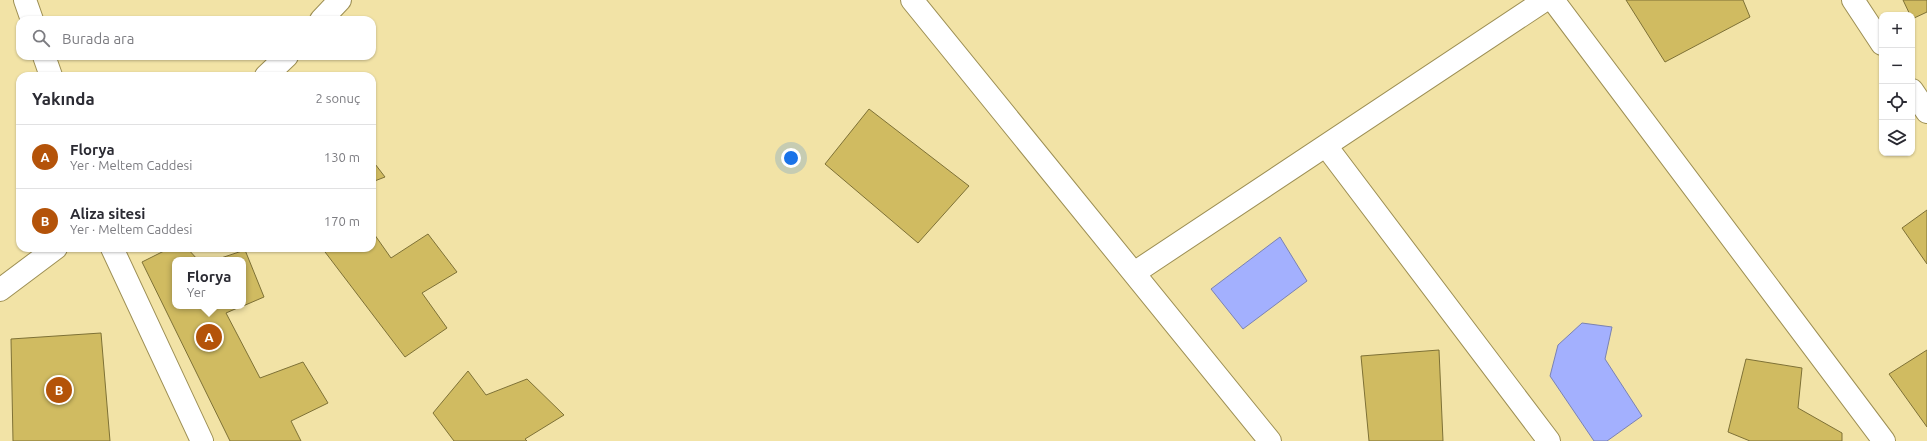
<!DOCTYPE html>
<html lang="tr">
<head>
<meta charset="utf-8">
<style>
  body { margin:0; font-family:Ubuntu,sans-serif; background:#f7f7f7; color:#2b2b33 }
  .controls { position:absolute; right:12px; top:12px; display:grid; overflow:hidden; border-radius:8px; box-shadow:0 1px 3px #0004 }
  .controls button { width:36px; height:36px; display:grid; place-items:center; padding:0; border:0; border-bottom:1px solid #e1e1e2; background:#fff; color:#2b2b33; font:20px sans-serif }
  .you { position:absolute; left:791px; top:158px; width:14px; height:14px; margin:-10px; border:3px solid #fff; border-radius:50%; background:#1a73e8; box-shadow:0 0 0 6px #1a73e833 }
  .badge { display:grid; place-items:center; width:26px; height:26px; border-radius:50%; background:#b45309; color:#fff; font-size:13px; font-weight:700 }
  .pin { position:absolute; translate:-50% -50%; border:2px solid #fff; box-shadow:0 1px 4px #0006 }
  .popup { position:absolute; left:172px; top:257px; width:74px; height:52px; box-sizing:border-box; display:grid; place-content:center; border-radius:8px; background:#fff; filter:drop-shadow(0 1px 3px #0005); font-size:13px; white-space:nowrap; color:#7c7c81 }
  .popup b { font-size:15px; color:#2b2b33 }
  .popup::after { content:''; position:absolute; left:50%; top:100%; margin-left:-8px; border:8px solid transparent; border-top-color:#fff }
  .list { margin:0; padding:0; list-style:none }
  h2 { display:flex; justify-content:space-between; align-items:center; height:52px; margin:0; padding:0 16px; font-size:17px }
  h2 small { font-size:13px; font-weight:400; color:#7c7c81 }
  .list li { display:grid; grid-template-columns:26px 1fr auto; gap:12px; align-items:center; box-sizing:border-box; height:64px; padding:0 16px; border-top:1px solid #e1e1e2 }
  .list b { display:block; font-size:15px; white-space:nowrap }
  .list p { margin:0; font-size:13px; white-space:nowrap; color:#7c7c81 }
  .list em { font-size:13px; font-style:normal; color:#7c7c81 }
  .icon { flex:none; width:22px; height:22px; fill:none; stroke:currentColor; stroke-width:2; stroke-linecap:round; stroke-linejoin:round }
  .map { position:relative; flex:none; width:1927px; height:441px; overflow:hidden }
  .search { position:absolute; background:#fff; box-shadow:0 1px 3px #0004; left:16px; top:16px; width:360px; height:44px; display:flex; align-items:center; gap:10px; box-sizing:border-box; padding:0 14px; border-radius:12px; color:#7c7c81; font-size:15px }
  .panel { position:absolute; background:#fff; box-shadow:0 1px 3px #0004; left:16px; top:72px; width:360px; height:180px; border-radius:12px }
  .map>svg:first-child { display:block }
  .water { fill:#a3b0fe; stroke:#7a82b2 }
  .building { fill:#d0bb61; stroke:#7e7136 }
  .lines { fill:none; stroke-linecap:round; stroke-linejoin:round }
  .minor-casing { stroke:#9d8f54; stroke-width:24 }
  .minor { stroke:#fff; stroke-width:22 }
</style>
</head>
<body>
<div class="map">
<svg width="1927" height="441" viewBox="0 0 1927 441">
  <rect width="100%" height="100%" fill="#f2e3a6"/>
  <path class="water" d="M1280,237L1307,281L1243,329L1211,289Z
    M1582,323L1612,327L1605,359L1642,416L1607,441H1594L1550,376L1558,345Z"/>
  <path class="building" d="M1626,0H1743L1750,17L1665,62Z
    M1903,0H1927V12L1912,19Z
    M869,109L969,186L918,243L825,164Z
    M372,160L385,177L372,182Z
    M1927,210V264L1902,228Z
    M372,231L391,258L428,234L457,272L422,293L447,328L405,357L322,248H372Z
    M170,248H187L198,260H175V306H242L226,313L260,378L303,362L328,403L291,421L301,441H230L142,262Z
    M245,250L264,297L243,306V260H215Z
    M101,333L110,441H13L11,339Z
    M1439,350L1443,441H1369L1361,356Z
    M1927,350V427L1889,374Z
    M1746,359L1802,368L1798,408L1842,433V441H1750L1728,432Z
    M468,371L486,395L527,379L564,415L525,439L527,441H454L433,413Z"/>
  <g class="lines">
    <g class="minor-casing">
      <path id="minor" d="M25,0L32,20
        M912,0L1270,441
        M1553,0L1884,441
        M1853,0L1882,44
        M321,20L340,0
        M44,56L51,76
        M266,76L287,56
        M1912,90L1927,112
        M1326,146L1549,441
        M112,248L202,441
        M1134,273L1545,0
        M0,290L56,248"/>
    </g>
    <use href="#minor" class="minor"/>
  </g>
</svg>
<div class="controls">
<button>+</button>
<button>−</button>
<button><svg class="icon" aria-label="locate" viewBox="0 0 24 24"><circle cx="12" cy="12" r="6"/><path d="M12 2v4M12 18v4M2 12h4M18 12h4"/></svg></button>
<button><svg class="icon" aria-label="layers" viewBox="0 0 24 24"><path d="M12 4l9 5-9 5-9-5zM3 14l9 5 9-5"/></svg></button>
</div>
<div class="you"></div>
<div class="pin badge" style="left:209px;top:337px">A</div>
<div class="popup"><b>Florya</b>Yer</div>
<div class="pin badge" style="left:59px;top:390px">B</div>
<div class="search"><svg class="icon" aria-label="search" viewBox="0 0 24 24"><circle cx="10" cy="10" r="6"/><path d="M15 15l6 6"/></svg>Burada ara</div>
<section class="panel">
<h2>Yakında<small>2 sonuç</small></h2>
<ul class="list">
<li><span class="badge">A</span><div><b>Florya</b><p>Yer · Meltem Caddesi</p></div><em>130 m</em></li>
<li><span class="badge">B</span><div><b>Aliza sitesi</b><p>Yer · Meltem Caddesi</p></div><em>170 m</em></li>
</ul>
</section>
</div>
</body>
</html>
